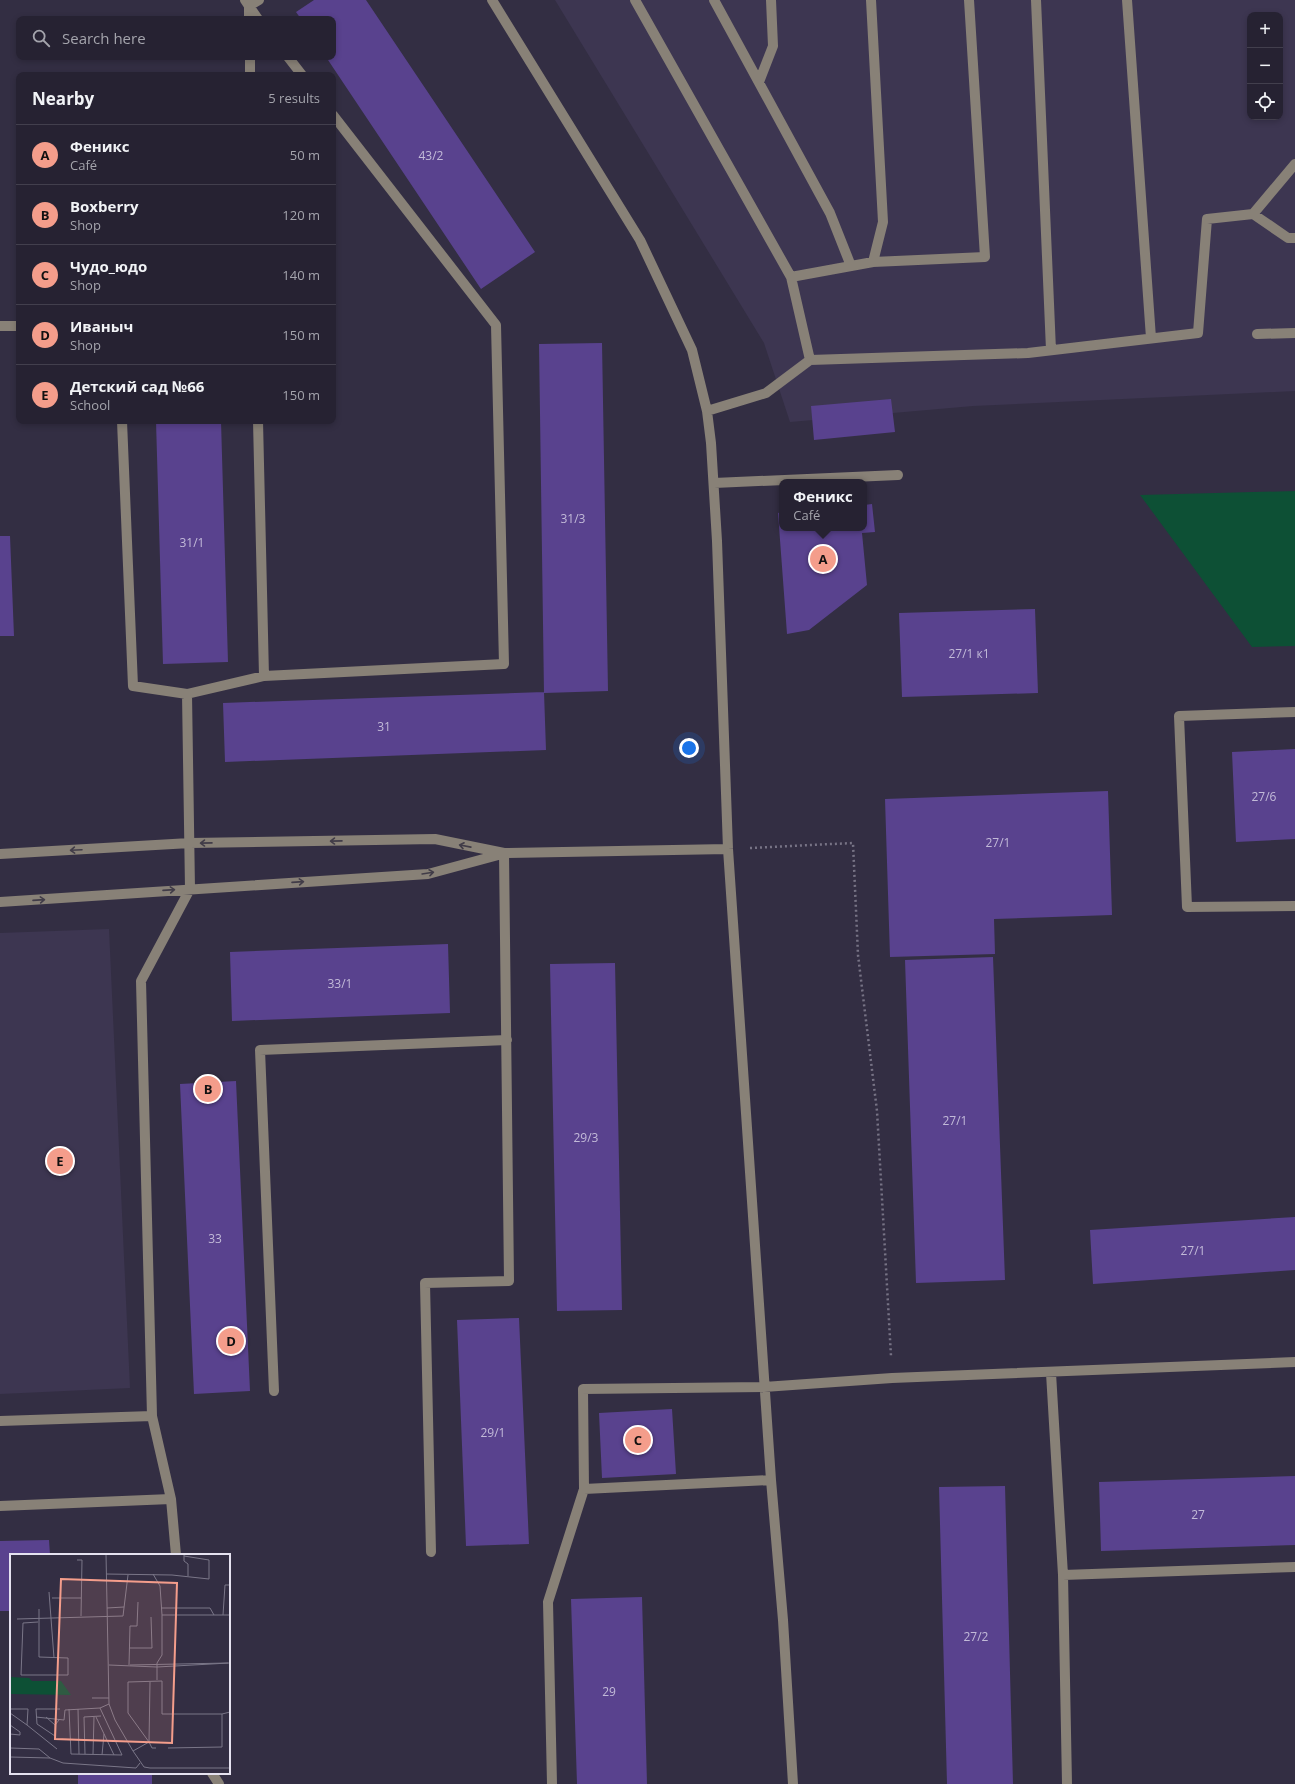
<!DOCTYPE html>
<html lang="en">
<head>
<meta charset="utf-8">
<style>
  body { margin:0; font-family:"Open Sans",sans-serif; background:#2e2a3a; color:#f1f3f6 }
  .controls { position:absolute; right:12px; top:12px; display:grid; overflow:hidden; border-radius:8px; box-shadow:0 2px 6px #0003 }
  .controls button { width:36px; height:36px; display:grid; place-items:center; padding:0; border:0; border-bottom:1px solid #423f4d; background:#262232; color:#f1f3f6; font:20px sans-serif }
  .you { position:absolute; left:689px; top:748px; width:14px; height:14px; margin:-10px; border:3px solid #fff; border-radius:50%; background:#1a73e8; box-shadow:0 0 0 6px #1a73e833 }
  .badge { display:grid; place-items:center; width:26px; height:26px; border-radius:50%; background:#f49d8b; color:#111; font-size:13px; font-weight:700 }
  .pin { position:absolute; translate:-50% -50%; border:2px solid #fff; box-shadow:0 1px 4px #0006 }
  .popup { position:absolute; left:779px; top:479px; width:88px; height:52px; box-sizing:border-box; display:grid; place-content:center; border-radius:8px; background:#262232; filter:drop-shadow(0 1px 3px #0005); font-size:13px; white-space:nowrap; color:#a4a4ac }
  .popup b { font-size:15px; color:#f1f3f6 }
  .popup::after { content:''; position:absolute; left:50%; top:100%; margin-left:-8px; border:8px solid transparent; border-top-color:#262232 }
  .list { margin:0; padding:0; list-style:none }
  h2 { display:flex; justify-content:space-between; align-items:center; height:52px; margin:0; padding:0 16px; font-size:17px }
  h2 small { font-size:13px; font-weight:400; color:#a4a4ac }
  .list li { display:grid; grid-template-columns:26px 1fr auto; gap:12px; align-items:center; box-sizing:border-box; height:60px; padding:0 16px; border-top:1px solid #423f4d }
  .list b { display:block; font-size:15px; white-space:nowrap }
  .list p { margin:0; font-size:13px; white-space:nowrap; color:#a4a4ac }
  .list em { font-size:13px; font-style:normal; color:#a4a4ac }
  .icon { flex:none; width:22px; height:22px; fill:none; stroke:currentColor; stroke-width:2; stroke-linecap:round; stroke-linejoin:round }
  .map { position:relative; flex:none; width:1295px; height:1784px; overflow:hidden }
  .search { position:absolute; background:#262232; box-shadow:0 2px 6px #0003; left:16px; top:16px; width:320px; height:44px; display:flex; align-items:center; gap:10px; box-sizing:border-box; padding:0 14px; border-radius:8px; color:#a4a4ac; font-size:15px }
  .panel { position:absolute; background:#262232; box-shadow:0 2px 6px #0003; left:16px; top:72px; width:320px; height:352px; border-radius:8px }
  .map>svg:first-child { display:block }
  .built { fill:#3d3651; fill-rule:evenodd }
  .green { fill:#0d5035 }
  .building { fill:#59428e }
  .lines { fill:none; stroke-linecap:round; stroke-linejoin:round }
  .path { stroke:#777385; stroke-width:2.5; stroke-dasharray:2 3; stroke-linecap:butt }
  .minor { stroke:#888177; stroke-width:10 }
  .oneway { stroke:#413c48 }
  .labels { text-anchor:middle; dominant-baseline:central; stroke-width:3; stroke-linejoin:round; paint-order:stroke }
  .number-label { font-size:12px; fill:#c2bad8 }
  .inset-road { fill:none; stroke:#7a7688; stroke-width:1 }
  .view { fill:#f49d8b; fill-opacity:0.15; stroke:#f49d8b; stroke-width:2 }
  .inset-edge { fill:none; stroke:#e5e2f0; stroke-width:2 }
</style>
</head>
<body>
<div class="map">
<svg width="1295" height="1784" viewBox="0 0 1295 1784">
  <rect width="100%" height="100%" fill="#332e43"/>
  <path class="built" d="M555,0H1295V391L973,406L790,422L764,343ZM1250,15H1280V117H1250Z
    M109,929L130,1388L0,1394V933Z"/>
  <path class="green" d="M1295,491V646L1252,647L1140,495Z"/>
  <path class="building" d="M314,0H366L535,252L481,289L326,57H333V19H301L296,12Z
    M602,343L608,691L544,693L539,344Z
    M891,399L895,432L814,440L811,406Z
    M156,421H221L228,662L163,664Z
    M872,504L875,532L862,533L867,585L809,630L787,634L778,513L782,512V528H864V505Z
    M0,536H10L14,636H0Z
    M1035,609L1038,693L902,697L899,613Z
    M544,692L546,750L225,762L223,703Z
    M1295,749V839L1236,842L1232,752Z
    M1108,791L1112,915L994,919L995,954L890,957L885,799Z
    M448,944L450,1013L232,1021L230,952Z
    M993,957L1005,1280L916,1283L905,960Z
    M615,963L622,1310L557,1311L550,964Z
    M236,1081L250,1391L194,1394L180,1084Z
    M1295,1217V1270L1093,1284L1090,1230Z
    M519,1318L529,1544L466,1546L457,1320Z
    M672,1409L676,1474L602,1478L599,1413Z
    M1295,1476V1545L1101,1551L1099,1482Z
    M1005,1486L1013,1784H947L939,1487Z
    M49,1540L50,1555H11V1611H0V1541Z
    M642,1597L647,1784H577L571,1599Z
    M78,1773H152V1784H78Z"/>
  <g class="lines">
    <path class="path" d="M750,848L853,843L858,955L877,1111L891,1356"/>
    <path class="minor" d="M245,0L249,6V19
      M492,0L640,240L692,350L707,411L711,443L717,541L728,849L771,1480L783,1620L793,1784
      M635,0L791,277L810,360
      M714,0L830,213L851,266
      M871,0L883,222L873,262
      M1036,0L1051,350
      M1127,0L1151,338
      M258,19L249,6L259,0
      M250,57V75
      M288,57L302,75
      M759,82L773,46L771,0
      M1253,214L1295,164
      M791,277L873,262L985,257L969,0
      M0,326H19
      M1257,334L1295,333
      M707,411L766,393L810,360L1028,353L1198,333L1207,219L1253,214L1288,238H1295
      M122,421L133,686L187,694L264,676L504,664L496,325L333,115
      M258,421L264,676
      M714,483L898,475
      M1295,712L1179,716L1187,907L1295,906
      M0,854L190,843L435,839L504,853L728,849
      M0,902L428,874L502,854
      M1051,1373L1063,1575L1067,1784
      M274,1391L260,1050L507,1040
      M0,1421L152,1416
      M584,1489L771,1480
      M0,1506L171,1499
      M431,1552L425,1283L509,1281L504,853
      M176,1555L171,1499L152,1416L141,981L190,889L187,694
      M1063,1575L1295,1567
      M212,1773L219,1784
      M552,1784L548,1602L584,1489L583,1389L764,1387L892,1378L1295,1362"/>
  </g>
  <defs><path id="oneway-shaft" d="M-6 0H5M1.5-3L5.5 0L1.5 3" fill="none" stroke-width="1.6" stroke-linecap="round" stroke-linejoin="round"/></defs>
  <g class="oneway">
    <use href="#oneway-shaft" transform="translate(336 841) rotate(179)"/>
    <use href="#oneway-shaft" transform="translate(206 843) rotate(179)"/>
    <use href="#oneway-shaft" transform="translate(465 846) rotate(-169)"/>
    <use href="#oneway-shaft" transform="translate(76 850) rotate(177)"/>
    <use href="#oneway-shaft" transform="translate(428 873) rotate(-9)"/>
    <use href="#oneway-shaft" transform="translate(298 882) rotate(-4)"/>
    <use href="#oneway-shaft" transform="translate(169 890) rotate(-4)"/>
    <use href="#oneway-shaft" transform="translate(39 900) rotate(-4)"/>
  </g>
  <g class="labels">
    <g class="number-label">
      <text x="431" y="155">43/2</text>
      <text x="573" y="518">31/3</text>
      <text x="192" y="542">31/1</text>
      <text x="969" y="653">27/1 к1</text>
      <text x="384" y="726">31</text>
      <text x="1264" y="796">27/6</text>
      <text x="998" y="842">27/1</text>
      <text x="340" y="983">33/1</text>
      <text x="955" y="1120">27/1</text>
      <text x="586" y="1137">29/3</text>
      <text x="215" y="1238">33</text>
      <text x="1193" y="1250">27/1</text>
      <text x="493" y="1432">29/1</text>
      <text x="1198" y="1514">27</text>
      <text x="976" y="1636">27/2</text>
      <text x="609" y="1691">29</text>
    </g>
  </g>
  <g transform="translate(10 1554)">
    <rect width="220" height="220" fill="#332e43"/>
    <path d="M0,123L19,124L22,127H51L61,141L0,140Z" fill="#0d5035"/>
    <path class="inset-road" d="M96,0L99,150L105,166L123,197L134,213L140,214H220M174,1V7L178,10V22M67,6H72L71,62M96,20L162,21L199,25V6L174,2M143,20L150,32L152,61V101L147,109V126M39,38L44,104M42,44H71M97,54L114,53M151,54H200L204,61M152,61H220M213,61L215,31H220M7,65L113,62L118,21M28,68L13,69L11,121H58V104L29,103V55M119,94H142L141,63M99,111L147,113L219,109M119,111L120,72H127L128,48M120,111L218,109M140,128L139,188L142,194H146M82,144H99M0,155H18L17,171L47,195M59,155L61,200L112,201L90,154M68,155L69,200M0,159L17,171M26,163L54,166L55,156L90,154L99,150M36,163L45,171M86,163L104,201M49,166L45,171V182L27,170L26,155H50M0,171L10,178V181L0,180M0,194L29,195L40,204M158,194L212,193V160L220,158M123,197L139,188L118,159V128L152,127V160H212M75,200L74,163L91,162M83,200L84,163M92,201L94,180M0,203L40,204L53,209L126,214L130,209"/>
    <path class="view" d="M51,25L167,29L162,189L45,185Z"/>
    <rect width="220" height="220" class="inset-edge"/>
  </g>
</svg>
<div class="controls">
<button>+</button>
<button>−</button>
<button><svg class="icon" aria-label="locate" viewBox="0 0 24 24"><circle cx="12" cy="12" r="6"/><path d="M12 2v4M12 18v4M2 12h4M18 12h4"/></svg></button>
</div>
<div class="you"></div>
<div class="pin badge" style="left:823px;top:559px">A</div>
<div class="popup"><b>Феникс</b>Café</div>
<div class="pin badge" style="left:208px;top:1089px">B</div>
<div class="pin badge" style="left:638px;top:1440px">C</div>
<div class="pin badge" style="left:231px;top:1341px">D</div>
<div class="pin badge" style="left:60px;top:1161px">E</div>
<div class="search"><svg class="icon" aria-label="search" viewBox="0 0 24 24"><circle cx="10" cy="10" r="6"/><path d="M15 15l6 6"/></svg>Search here</div>
<section class="panel">
<h2>Nearby<small>5 results</small></h2>
<ul class="list">
<li><span class="badge">A</span><div><b>Феникс</b><p>Café</p></div><em>50 m</em></li>
<li><span class="badge">B</span><div><b>Boxberry</b><p>Shop</p></div><em>120 m</em></li>
<li><span class="badge">C</span><div><b>Чудо_юдо</b><p>Shop</p></div><em>140 m</em></li>
<li><span class="badge">D</span><div><b>Иваныч</b><p>Shop</p></div><em>150 m</em></li>
<li><span class="badge">E</span><div><b>Детский сад №66</b><p>School</p></div><em>150 m</em></li>
</ul>
</section>
</div>
</body>
</html>
